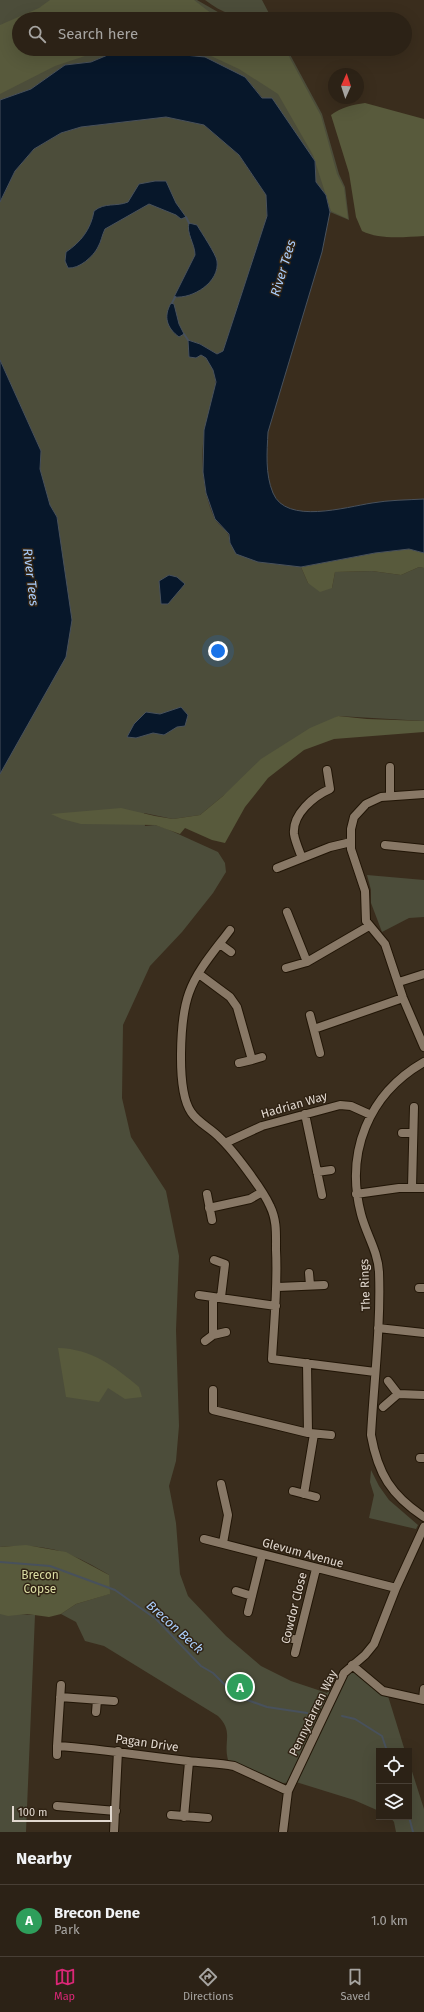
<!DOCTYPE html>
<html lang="en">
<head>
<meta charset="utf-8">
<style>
  body { margin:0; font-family:"Fira Sans",sans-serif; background:#382f23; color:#f1f3f6 }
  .controls { position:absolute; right:12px; bottom:12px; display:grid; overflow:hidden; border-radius:0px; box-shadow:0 4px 16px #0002 }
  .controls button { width:36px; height:36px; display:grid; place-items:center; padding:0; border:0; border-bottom:1px solid #483f35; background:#2c2216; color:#f1f3f6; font:20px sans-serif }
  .compass { position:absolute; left:328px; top:68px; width:36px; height:36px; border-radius:50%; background:#2c2216; box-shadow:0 4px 16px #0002; rotate:3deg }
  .scale { position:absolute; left:12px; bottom:10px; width:100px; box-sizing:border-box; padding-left:4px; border:2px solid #e1d8cf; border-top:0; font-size:11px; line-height:14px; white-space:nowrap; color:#e1d8cf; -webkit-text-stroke:3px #302314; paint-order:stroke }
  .you { position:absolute; left:218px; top:651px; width:14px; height:14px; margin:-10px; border:3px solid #fff; border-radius:50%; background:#1a73e8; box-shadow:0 0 0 6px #1a73e833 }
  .badge { display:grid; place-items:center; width:26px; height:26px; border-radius:50%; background:#db2777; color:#fff; font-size:13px; font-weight:700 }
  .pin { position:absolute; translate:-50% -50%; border:2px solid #fff; box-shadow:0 1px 4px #0006 }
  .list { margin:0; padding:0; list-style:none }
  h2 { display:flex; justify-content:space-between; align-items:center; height:52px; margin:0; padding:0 16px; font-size:17px }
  h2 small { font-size:13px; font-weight:400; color:#a6a4a1 }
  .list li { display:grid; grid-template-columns:26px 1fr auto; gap:12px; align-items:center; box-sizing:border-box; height:72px; padding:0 16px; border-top:1px solid #483f35 }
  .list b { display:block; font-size:15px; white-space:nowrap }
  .list p { margin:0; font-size:13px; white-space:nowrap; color:#a6a4a1 }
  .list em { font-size:13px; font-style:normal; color:#a6a4a1 }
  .icon { flex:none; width:22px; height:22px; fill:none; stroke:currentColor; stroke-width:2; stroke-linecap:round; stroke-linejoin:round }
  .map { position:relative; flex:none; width:424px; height:1832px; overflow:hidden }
  .search { position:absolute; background:#2c2216; box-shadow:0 4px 16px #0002; left:12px; right:12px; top:12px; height:44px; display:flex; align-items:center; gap:10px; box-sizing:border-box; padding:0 14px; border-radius:22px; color:#a6a4a1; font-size:15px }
  .sheet { height:124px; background:#2c2216 }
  nav { display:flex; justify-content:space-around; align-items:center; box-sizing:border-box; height:56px; border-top:1px solid #483f35; background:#2c2216; font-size:11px; color:#a6a4a1 }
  nav a { display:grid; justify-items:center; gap:2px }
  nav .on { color:#db2777 }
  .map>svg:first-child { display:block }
  .green { fill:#4c4d3a }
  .forest { fill:#585a3c }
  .water { fill:#07172a; stroke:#48515c }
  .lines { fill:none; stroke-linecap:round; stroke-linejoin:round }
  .stream { stroke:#48515c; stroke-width:2 }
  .minor-casing { stroke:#211506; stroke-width:10 }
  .minor { stroke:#887866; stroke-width:8 }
  .labels { text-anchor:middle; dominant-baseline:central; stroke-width:3; stroke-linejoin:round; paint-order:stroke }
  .street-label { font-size:12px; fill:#e1d8cf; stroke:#302314 }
  .park-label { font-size:12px; fill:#dadca3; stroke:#302314 }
  .water-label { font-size:13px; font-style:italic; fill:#aacefc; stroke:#302314 }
</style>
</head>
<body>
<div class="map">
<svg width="424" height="1832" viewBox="0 0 424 1832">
  <rect width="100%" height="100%" fill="#3a2d1d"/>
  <path class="green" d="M0,0H197L230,19H19V49H122L91,62L65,65L31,89L0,100Z
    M205,0H262L272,19C245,19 227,17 205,0Z
    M134,49H287L322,114L339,174L345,187L349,220L330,212L326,195L316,182L315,161L245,77L163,52Z
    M166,117L204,125L239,155L266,195L267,216L223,352L217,354L200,344L188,340C197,350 209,358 213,370C220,389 208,410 205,429C201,449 202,473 206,493C208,501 211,512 215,519C222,530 229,528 230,543L258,562L301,567L308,583L332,588L335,572L372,571L401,575L419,567L424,568V721L338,716L223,796L200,815L173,819L144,813L145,826L155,825L165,828L218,852L225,863L226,872L213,893L182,932L150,966L123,1025L122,1098L131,1137L166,1191L179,1256L176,1330L179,1426L176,1461L169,1486L176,1523L180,1574L188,1596L226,1636L261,1666L291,1681L327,1693L344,1669L352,1661L388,1696L405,1751H379V1811L354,1800L296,1782L283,1783L228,1760C223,1741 234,1732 218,1716L104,1646L85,1641L76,1622L61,1614L76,1604L109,1594V1575C69,1551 47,1543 0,1547V774L30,718L60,544L57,517L50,505L40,469L41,451L0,360V202L15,171L34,149L61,133L81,127Z
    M367,875L424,880V917L409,918L382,932L371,903V890Z
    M371,1470L379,1486L389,1500L418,1525L416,1529L369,1518L374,1495L370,1482Z
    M0,1613L35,1615L26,1832H0Z
    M409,1762L424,1809V1832H396L394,1822L390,1817H409Z"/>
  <path class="forest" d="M50,0H194L212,14L224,19H19V49H106L55,66L0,94V25L39,8Z
    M196,49H285L321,116L337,174L344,188L348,219L331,211L313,155L278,94L239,69Z
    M365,103L424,119V236C404,237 380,240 362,231L356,217L349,173L331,115C342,107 352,105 365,103Z
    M409,549L424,553V568L419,567L401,575L372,571L335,572L332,588L320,592L308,583L301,567L375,553Z
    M338,716L367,719L424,721V732L334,739L304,750L268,778L245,807L225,843L212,840L185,828L180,834L155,825L81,824L62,819L51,814L121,808L155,816L173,819L200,815L223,796L261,759L310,728Z
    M58,1348C92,1349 114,1366 139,1387L142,1397L125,1399L108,1388L99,1402L66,1397Z
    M26,1545L66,1552L109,1575L110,1594L76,1604L61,1614L49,1617L27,1614L8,1616L0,1614V1547Z"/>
  <path class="water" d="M122,49L205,57L245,77L262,98H272L315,161L316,182L326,195L330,212L322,252L268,432C267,452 265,474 273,493C286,525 346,507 372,503C389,500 407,500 424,499V553L409,549L375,553L301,567L258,562L236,554L230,543L229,534L215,519L206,493L203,472L204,430L216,382L213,370L206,358L201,355L196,358L189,357L188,340L200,344L217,354L223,351L267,216L266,195L239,155L204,125L166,117L81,127L61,133L34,149L15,171L0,202V100L31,89L65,65L91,62Z
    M155,181H166L176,203L186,217L181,219L176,215L149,204L105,229C102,235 101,242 98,247C93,257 79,269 68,268L65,261L66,252C81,242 91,229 94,211C105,202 116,207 128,202L139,184Z
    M189,223L197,225C201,232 216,254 217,261C220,282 193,299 174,297L195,255C195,244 186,233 189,223Z
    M171,303L174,304L179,324L184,334L179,337C167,328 163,317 171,303Z
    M0,360L41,451L40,469L50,505L57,517L72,620L66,657L0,774Z
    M169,575L177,577L185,584L168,604H161L159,581Z
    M181,707L188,715L185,726L177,727L164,735L153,733L136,738L127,737L134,724L146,712L160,714Z"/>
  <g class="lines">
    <path class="stream" d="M186,217L189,223
      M172,303L175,297
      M184,334L188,340
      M0,1562L50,1566L115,1590L156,1619L201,1666L213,1673L236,1696L267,1707L307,1713
      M342,1716L355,1719L382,1736L387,1751
      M409,1817L413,1832"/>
    <g class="minor-casing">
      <path id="minor" d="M390,767V796
        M424,794L381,797L366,804L354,817L351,829V849L365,891L366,921L385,944L403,998L424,1047
        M385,845L424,849
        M302,858C299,850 295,841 294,834C292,814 314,796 330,789L327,770
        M277,868L330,847L351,842
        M287,912L307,962
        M230,930C216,949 197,970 189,993C180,1018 176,1090 191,1112C198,1123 211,1128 220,1138C233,1150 263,1190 270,1206C277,1220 276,1234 276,1250C278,1286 274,1322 272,1359L375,1372
        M220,944L231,952
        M286,968L307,962L369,926
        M199,974L230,997L237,1007L252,1060L262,1057
        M399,982L424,974
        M310,1015L320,1053
        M314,1029L403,998
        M424,1062C368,1094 345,1153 361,1214C366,1234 378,1251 379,1272C381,1326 374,1381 371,1435C378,1474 391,1495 424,1517
        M239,1063L252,1060
        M305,1114L322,1195
        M402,1133H413
        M225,1143L262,1126L340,1105L351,1106L371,1115
        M317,1172L331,1170
        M412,1187L414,1107
        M207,1194L212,1220
        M356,1194L399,1188H424
        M209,1208L250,1199L262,1192
        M214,1260L225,1264L221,1297
        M309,1273L310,1285
        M278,1287L324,1285
        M419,1288H424
        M199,1295L276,1306
        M378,1328L424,1333
        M213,1335L226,1332
        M205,1341L213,1335V1297
        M388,1381L398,1394
        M213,1390V1410L308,1433L307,1363
        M383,1407L398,1394L424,1395
        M310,1433L331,1435
        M420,1458H424
        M221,1484L228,1515L223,1543
        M293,1491L316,1497
        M304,1494L314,1434
        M204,1539L396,1588
        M236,1591L252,1596
        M248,1612L262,1555
        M288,1638L298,1640
        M295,1653L316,1569
        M352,1665L383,1691L424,1700
        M61,1685L57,1746C102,1749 144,1756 188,1761C203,1763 219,1763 234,1766L288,1791
        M60,1697L114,1701
        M423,1700L424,1689
        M96,1712L97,1700
        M57,1755V1746
        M57,1806L116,1811
        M171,1815L208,1818
        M184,1817L189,1762
        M114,1832L118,1751
        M283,1832L288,1791L344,1673L365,1655L374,1644L396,1588L424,1527"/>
    </g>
    <use href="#minor" class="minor"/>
  </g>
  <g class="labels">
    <g class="street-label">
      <text transform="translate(294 1105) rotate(-16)">Hadrian Way</text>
      <text transform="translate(365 1285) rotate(-92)">The Rings</text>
      <text transform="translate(303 1553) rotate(15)">Glevum Avenue</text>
      <text transform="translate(294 1608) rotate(-76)">Cowdor Close</text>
      <text transform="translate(313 1713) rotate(-64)">Pennydarren Way</text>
      <text transform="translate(147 1743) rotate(8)">Pagan Drive</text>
    </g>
    <g class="park-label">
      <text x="40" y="1575">Brecon<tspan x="40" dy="14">Copse</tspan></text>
    </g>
    <g class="water-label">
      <text transform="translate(283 268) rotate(-73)">River Tees</text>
      <text transform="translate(31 577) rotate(83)">River Tees</text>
      <text transform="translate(175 1627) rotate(42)">Brecon Beck</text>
    </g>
  </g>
</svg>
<div class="controls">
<button><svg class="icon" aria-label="locate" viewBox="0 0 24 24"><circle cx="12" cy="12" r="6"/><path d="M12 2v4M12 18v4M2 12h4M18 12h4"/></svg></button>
<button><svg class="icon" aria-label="layers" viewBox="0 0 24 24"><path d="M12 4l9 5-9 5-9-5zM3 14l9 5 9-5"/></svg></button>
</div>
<svg class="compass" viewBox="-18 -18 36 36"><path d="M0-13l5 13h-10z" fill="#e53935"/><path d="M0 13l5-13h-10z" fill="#a6a4a1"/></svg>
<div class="scale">100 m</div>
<div class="you"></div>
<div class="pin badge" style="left:240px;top:1687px;background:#2e9e5b">A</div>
<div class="search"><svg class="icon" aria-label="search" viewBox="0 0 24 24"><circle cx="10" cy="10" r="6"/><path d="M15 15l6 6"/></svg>Search here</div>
</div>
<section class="sheet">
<h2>Nearby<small></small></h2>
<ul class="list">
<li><span class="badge" style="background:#2e9e5b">A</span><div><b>Brecon Dene</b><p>Park</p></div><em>1.0 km</em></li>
</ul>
</section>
<nav>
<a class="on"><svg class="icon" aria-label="map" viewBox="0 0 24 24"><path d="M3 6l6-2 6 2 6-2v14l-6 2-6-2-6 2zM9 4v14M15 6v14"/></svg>Map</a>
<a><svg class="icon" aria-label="directions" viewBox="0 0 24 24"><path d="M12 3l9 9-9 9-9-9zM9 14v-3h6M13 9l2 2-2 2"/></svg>Directions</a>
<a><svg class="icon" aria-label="saved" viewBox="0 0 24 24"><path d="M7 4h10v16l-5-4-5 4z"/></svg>Saved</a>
</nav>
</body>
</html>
